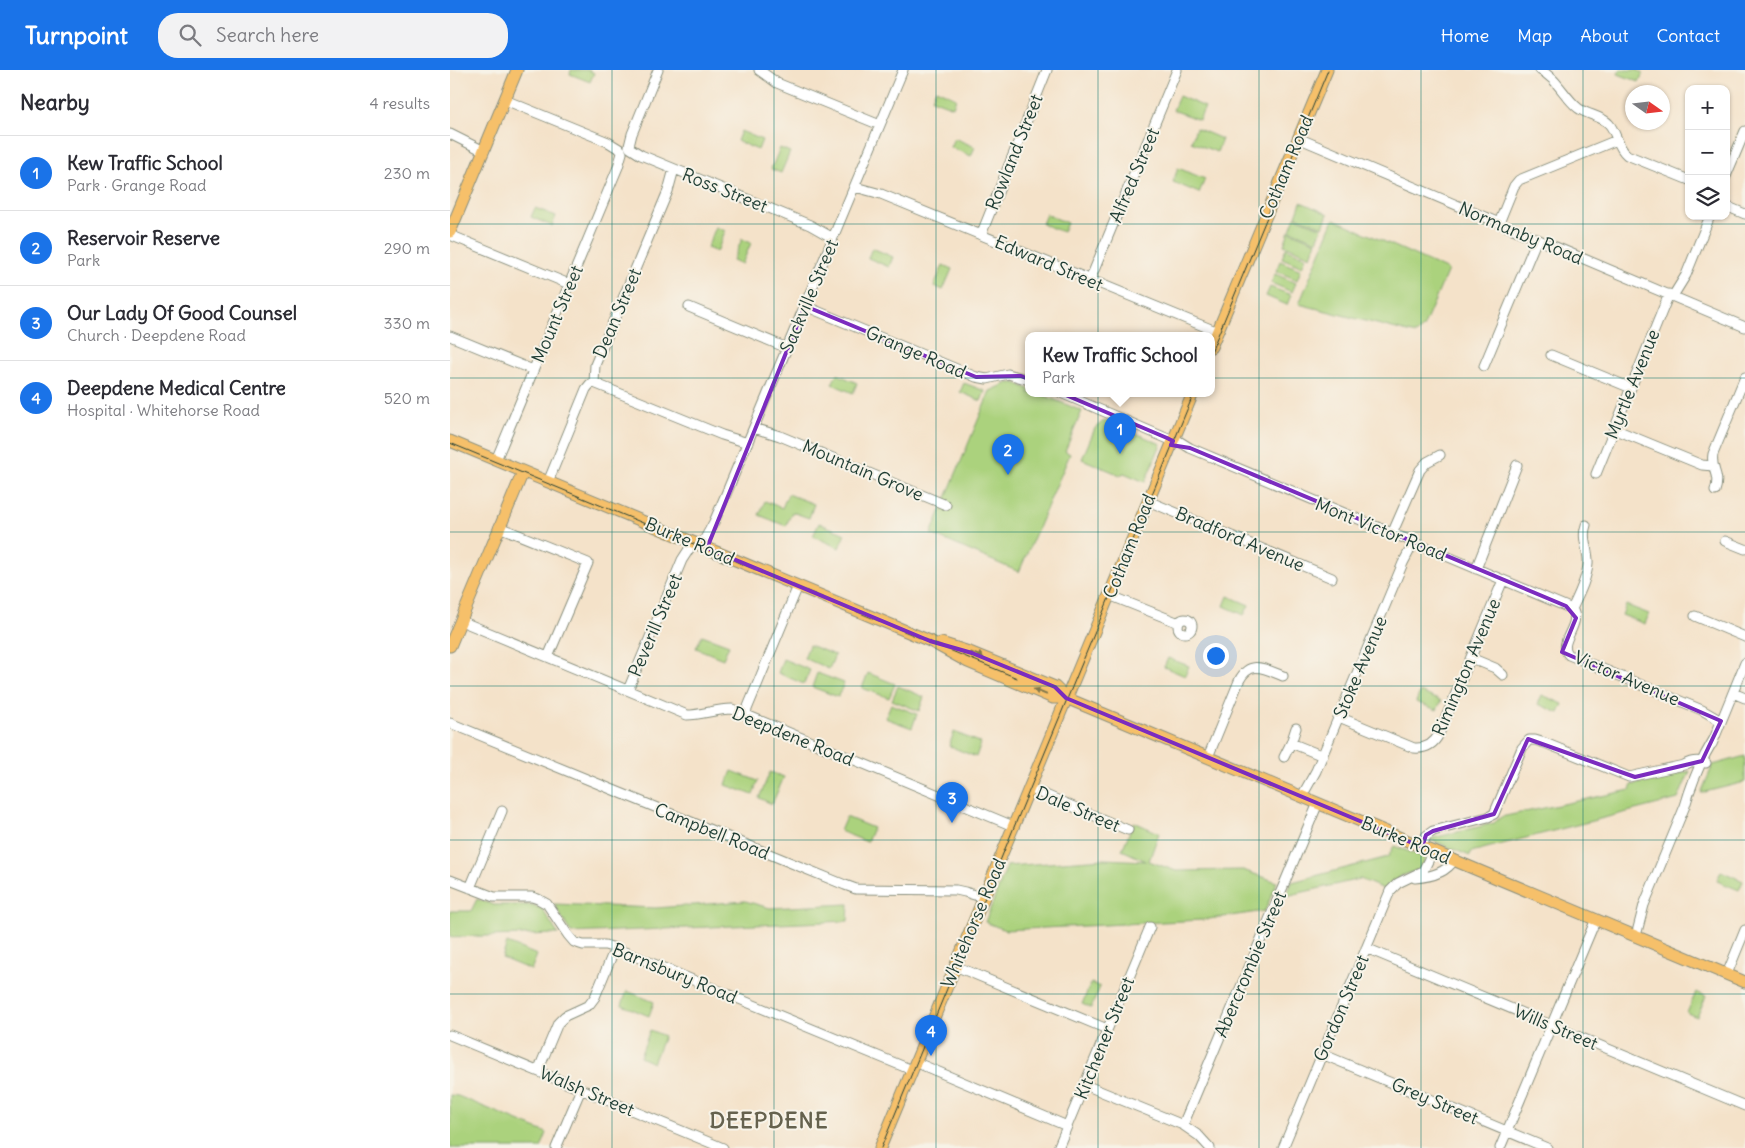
<!DOCTYPE html>
<html lang="en">
<head>
<meta charset="utf-8">
<style>
  body { margin:0; font-family:Delius,sans-serif; background:#f2f2f3; color:#2b2b33 }
  .controls { position:absolute; right:15px; top:15px; display:grid; overflow:hidden; border-radius:10px; box-shadow:0 1px 4px #0004 }
  .controls button { width:45px; height:45px; display:grid; place-items:center; padding:0; border:0; border-bottom:1px solid #e1e1e2; background:#fff; color:#2b2b33; font:25px sans-serif }
  .compass { position:absolute; left:1175px; top:15px; width:45px; height:45px; border-radius:50%; background:#fff; box-shadow:0 1px 4px #0004; rotate:104deg }
  .you { position:absolute; left:765px; top:585px; width:18px; height:18px; margin:-12px; border:4px solid #fff; border-radius:50%; background:#1a73e8; box-shadow:0 0 0 8px #1a73e833 }
  .badge { display:grid; place-items:center; width:32px; height:32px; border-radius:50%; background:#1a73e8; color:#fff; font-size:16px; font-weight:700 }
  .pin { position:absolute; translate:-50% -41px; filter:drop-shadow(0 1px 2px #0008) }
  .pin::after { content:''; position:absolute; top:26px; width:18px; height:15px; background:inherit; clip-path:polygon(0 0,100% 0,50% 100%) }
  .popup { position:absolute; left:575px; top:262px; width:190px; height:65px; box-sizing:border-box; display:grid; place-content:center; border-radius:10px; background:#fff; filter:drop-shadow(0 1px 4px #0005); font-size:16px; white-space:nowrap; color:#7c7c81 }
  .popup b { font-size:19px; color:#2b2b33 }
  .popup::after { content:''; position:absolute; left:50%; top:100%; margin-left:-10px; border:10px solid transparent; border-top-color:#fff }
  .list { margin:0; padding:0; list-style:none }
  h2 { display:flex; justify-content:space-between; align-items:center; height:65px; margin:0; padding:0 20px; font-size:21px }
  h2 small { font-size:16px; font-weight:400; color:#7c7c81 }
  .list li { display:grid; grid-template-columns:32px 1fr auto; gap:15px; align-items:center; box-sizing:border-box; height:75px; padding:0 20px; border-top:1px solid #e1e1e2 }
  .list b { display:block; font-size:19px; white-space:nowrap }
  .list p { margin:0; font-size:16px; white-space:nowrap; color:#7c7c81 }
  .list em { font-size:16px; font-style:normal; color:#7c7c81 }
  .icon { flex:none; width:28px; height:28px; fill:none; stroke:currentColor; stroke-width:2; stroke-linecap:round; stroke-linejoin:round }
  .map { position:relative; flex:none; width:1295px; height:1078px; overflow:hidden }
  header { display:flex; align-items:center; gap:30px; box-sizing:border-box; height:70px; padding:0 25px; background:#1a73e8; color:#fff }
  header strong { font-size:24px }
  nav { display:flex; gap:28px; margin-inline-start:auto; font-size:18px }
  .search { width:350px; height:45px; background:#f2f2f3; display:flex; align-items:center; gap:12px; box-sizing:border-box; padding:0 18px; border-radius:20px; color:#7c7c81; font-size:19px }
  main { display:flex }
  aside { flex:1; background:#fff }
  .map>svg:first-child { display:block }
  .green { fill:#abd27d; stroke:#658858 }
  .lines { fill:none; stroke-linecap:round; stroke-linejoin:round }
  .minor-casing { stroke:#8a907e; stroke-width:11 }
  .major-casing { stroke:#8a907e; stroke-width:13 }
  .minor { stroke:#fff; stroke-width:9 }
  .major { stroke:#f6c06b; stroke-width:11 }
  .tram { stroke:#1f3d34; stroke-width:1 }
  .oneway { fill:#80784d }
  .marked { fill:none; stroke:#7b2cbf; stroke-width:4; stroke-linejoin:round }
  .grid { fill:none; stroke:#0f766e; stroke-width:1; stroke-opacity:0.55 }
  .labels { text-anchor:middle; dominant-baseline:central; stroke-width:4; stroke-linejoin:round; paint-order:stroke }
  .street-label { font-size:18px; fill:#1f3d34; stroke:#f7f3e8 }
  .district-label { font-size:22px; font-weight:bold; letter-spacing:1px; fill:#65624e; stroke:#f7f3e8 }
</style>
</head>
<body>
<header>
<strong>Turnpoint</strong>
<div class="search"><svg class="icon" aria-label="search" viewBox="0 0 24 24"><circle cx="10" cy="10" r="6"/><path d="M15 15l6 6"/></svg>Search here</div>
<nav><a>Home</a><a>Map</a><a>About</a><a>Contact</a></nav>
</header>
<main>
<aside>
<h2>Nearby<small>4 results</small></h2>
<ul class="list">
<li><span class="badge">1</span><div><b>Kew Traffic School</b><p>Park · Grange Road</p></div><em>230 m</em></li>
<li><span class="badge">2</span><div><b>Reservoir Reserve</b><p>Park</p></div><em>290 m</em></li>
<li><span class="badge">3</span><div><b>Our Lady Of Good Counsel</b><p>Church · Deepdene Road</p></div><em>330 m</em></li>
<li><span class="badge">4</span><div><b>Deepdene Medical Centre</b><p>Hospital · Whitehorse Road</p></div><em>520 m</em></li>
</ul>
</aside>
<div class="map">
<svg width="1295" height="1078" viewBox="0 0 1295 1078">
  <rect width="100%" height="100%" fill="#f7f3e8"/>
  <filter id="ink" filterUnits="userSpaceOnUse"><feTurbulence type="fractalNoise" baseFrequency=".02" numOctaves="2"/><feDisplacementMap in="SourceGraphic" scale="10" xChannelSelector="R" yChannelSelector="G"/><feConvolveMatrix kernelMatrix="1 2 1 2 8 2 1 2 1" color-interpolation-filters="sRGB"/></filter>
  <filter id="wash" filterUnits="userSpaceOnUse"><feTurbulence type="fractalNoise" baseFrequency=".0096" numOctaves="4" result="noise"/><feDisplacementMap in="SourceGraphic" scale="20" xChannelSelector="R" yChannelSelector="G"/><feGaussianBlur stdDeviation="1.12" result="paint"/><feColorMatrix in="noise" values="0 0 0 0 0 0 0 0 0 0 0 0 0 0 0 0 0 1.4 0 .05"/><feComposite in="paint" operator="in"/></filter>
  <g filter="url(#wash)">
    <rect width="100%" height="100%" fill="#f4e2c9"/>
    <path class="green" d="M121,0H138L144,3L140,12L120,4Z
      M1170,0H1187L1193,3L1189,12L1168,4Z
      M486,19L506,28L503,37L482,29Z
      M729,26L755,37L749,50L723,40Z
      M746,58L772,69L767,82L741,72Z
      M291,61L312,70L308,80L287,71Z
      M504,68L525,77L521,86L500,77Z
      M330,78L340,82L331,103L321,99Z
      M728,98L755,109L749,123L723,112Z
      M851,132L878,144L873,157L846,146Z
      M85,138L106,146L102,156L81,147Z
      M596,144L617,153L613,162L592,154Z
      M845,147L872,158L867,171L840,160Z
      M884,149L998,200L973,258L966,264L849,234Z
      M266,157L275,161L267,182L257,178Z
      M839,161L866,172L861,186L834,175Z
      M292,169L301,173L292,194L283,190Z
      M422,178L443,187L439,197L418,188Z
      M836,178L856,187L852,197L832,188Z
      M830,191L851,200L847,210L826,201Z
      M493,195L502,199L493,220L484,216Z
      M825,204L846,213L842,222L821,213Z
      M820,217L841,225L837,235L816,226Z
      M387,304L407,313L403,323L382,314Z
      M514,313L535,321L531,331L510,322Z
      M558,313H565L579,319V323H588L632,341L615,381L620,384L569,502L481,464L540,321Z
      M655,350L711,374L695,412L674,403L670,405L632,389L645,358Z
      M338,424L364,434L359,448L342,442L336,456L309,445L315,431L332,438Z
      M369,453L395,464L389,478L363,466Z
      M778,526L799,535L794,545L774,536Z
      M1176,535L1199,544L1195,554L1172,545Z
      M252,565L279,575L273,589L246,578Z
      M359,575L385,585L379,599L354,588Z
      M718,588L739,596L735,606L714,597Z
      M333,589L360,600L354,614L328,603Z
      M367,603L394,613L388,627L362,617Z
      M418,603L445,614L439,628L412,618Z
      M448,616L474,627L469,641L442,630Z
      M970,622L991,631L987,640L966,632Z
      M1092,625L1113,634L1109,643L1088,634Z
      M441,634L467,644L462,658L435,648Z
      M504,662L531,673L526,687L499,676Z
      M1295,686V712L1251,723L1263,695Z
      M282,701L308,711L303,725L276,715Z
      M1240,701L1228,729L1021,782L1020,786L979,769L1044,753L1051,747L1180,720L1182,715Z
      M320,702L334,707L322,734L309,728Z
      M396,747L423,758L417,772L390,761Z
      M684,752L709,763L699,791L726,801L793,800L827,812L815,841L752,850L555,860L535,852L557,796L654,789L696,791L672,780Z
      M944,776L976,788L971,799L951,806L936,820L910,809L836,826L842,812L938,787Z
      M1271,801L1293,811L1289,820L1267,811Z
      M27,829L44,835H83L92,839L108,864L0,867V841H21Z
      M295,831L320,838L399,834L398,851L121,863L104,834L206,838Z
      M57,873L87,885L81,900L52,888Z
      M641,913L650,917L641,938L632,934Z
      M177,921L204,932L199,946L172,935Z
      M1246,922L1256,926L1247,947L1237,943Z
      M200,960L214,966L203,993L190,987Z
      M0,1025L8,1026L97,1063L91,1078H0Z"/>
  </g>
  <g filter="url(#ink)">
    <g class="lines">
      <g class="minor-casing">
        <path id="minor" d="M309,0L327,13L430,55
          M1090,0C1107,8 1114,27 1128,38C1137,45 1152,46 1159,54C1167,63 1167,77 1177,85L1239,110
          M55,30L158,72L171,80
          M0,64L34,81
          M848,68L1295,257
          M179,76L182,64L208,0
          M180,78L191,85L360,155L383,168
          M1276,106L1295,61
          M405,117L431,124L768,262
          M1276,136L1295,144
          M1049,153L1064,116L1069,110L1167,70
          M0,165L119,214
          M531,165L597,0
          M640,210L727,0
          M1223,226L1236,205L1260,146
          M355,236L526,307L537,309L558,304L579,310
          M239,237L337,278
          M0,266L83,300
          M1101,285L1181,318
          M1034,296L1087,169
          M144,313L272,365L298,373
          M611,323L723,371
          M304,358L330,366L496,435
          M1164,359L1252,395L1263,396
          M724,368L740,378L1122,539
          M46,390L168,97L172,83
          M1146,404L1219,224
          M98,412L136,319L140,314L144,313L145,295L218,121L224,99
          M1265,421C1271,403 1260,400 1263,384L1295,307
          M698,431L882,508
          M49,457L138,493L98,587
          M942,464L970,400L977,392L990,385
          M1275,471L1295,479
          M251,476L264,452L276,424L453,0
          M1026,499L1067,395
          M659,525L729,553
          M1122,539C1133,555 1106,572 1119,585L1252,640L1271,651
          M1122,539C1128,526 1137,509 1138,494C1139,480 1131,469 1136,455
          M1245,546L1295,567
          M728 556a7 7 0 1 1 14 0a7 7 0 1 1-14 0Z
          M11,551L237,645C252,645 266,639 282,639L563,756
          M1021,588L1045,598L1053,605
          M178,620L232,490L243,473
          M1283,623L1295,628
          M295,644L348,516
          M889,647L964,678C976,679 984,674 989,664L1053,510
          M0,653L395,815L406,819L506,820L515,822L534,828
          M841,673L873,686
          M1262,674L1295,593
          M758,687L789,611C800,589 815,599 833,606
          M834,687L841,673L846,658
          M579,718L678,760
          M852,726L866,701L953,493L964,472
          M972,777L976,766L983,761L1038,747L1044,744L1072,678L1079,670H1085L1095,673L1179,707L1234,695C1241,691 1248,690 1256,693
          M965,808C980,807 996,803 1004,790
          M0,810L44,827H82L88,829L97,834L118,865L124,872L133,875H155L165,878L462,1000
          M20,818L52,741
          M1186,866L1194,835L1235,736C1242,712 1251,690 1264,669
          M916,878L1295,1036
          M505,896L657,959
          M1277,904L1295,860
          M0,965L273,1078
          M872,984L1097,1078
          M465,992L617,1056
          M88,1001L108,953L115,946L139,935L145,927L165,878
          M635,1015L733,1055L749,1066L760,1078
          M733,1055L868,733
          M106,1078L131,1019
          M608,1078L700,857
          M833,1078L940,821L948,813L973,801L983,781
          M1050,1078L1146,849"/>
      </g>
      <g class="major-casing">
        <path id="major" d="M0,162L67,0
          M761,277L877,0
          M0,371L480,571L518,592L603,628H616L1295,912
          M491,573L522,583L605,617L616,628
          M0,576L73,402
          M430,1078L743,323"/>
      </g>
      <use href="#minor" class="minor"/>
      <use href="#major" class="major"/>
      <path class="tram" d="M761,282L878,0
        M0,373L567,608
        M431,1078L744,323"/>
    </g>
    <defs><path id="oneway-solid" d="M-6-.8H1V-3.2L6.5 0L1 3.2V.8H-6Z" transform="scale(1.25)"/></defs>
    <g class="oneway">
      <use href="#oneway-solid" transform="translate(527 585) rotate(22)"/>
      <use href="#oneway-solid" transform="translate(590 622) rotate(-157)"/>
    </g>
  </g>
  <path class="marked" d="M355,236L526,307L571,306L717,368L723,371L721,375L740,378L1116,536L1126,548L1112,582L1271,651L1252,691L1185,707L1078,669L1044,744L983,761L976,765L972,777L616,628L605,617L522,583L480,571L257,478Z"/>
  <path class="grid" d="M162,0V1078M324,0V1078M486,0V1078M648,0V1078M809,0V1078M971,0V1078M1133,0V1078M0,154H1295M0,308H1295M0,462H1295M0,616H1295M0,770H1295M0,924H1295"/>
  <g class="labels">
    <g class="street-label">
      <text transform="translate(564 82) rotate(-68)">Rowland Street</text>
      <text transform="translate(836 97) rotate(-67)">Cotham Road</text>
      <text transform="translate(684 105) rotate(-67)">Alfred Street</text>
      <text transform="translate(275 120) rotate(22)">Ross Street</text>
      <text transform="translate(1071 163) rotate(23)">Normanby Road</text>
      <text transform="translate(599 193) rotate(23)">Edward Street</text>
      <text transform="translate(359 226) rotate(-67)">Sackville Street</text>
      <text transform="translate(167 243) rotate(-67)">Dean Street</text>
      <text transform="translate(107 244) rotate(-67)">Mount Street</text>
      <text transform="translate(466 282) rotate(23)">Grange Road</text>
      <text transform="translate(1182 314) rotate(-68)">Myrtle Avenue</text>
      <text transform="translate(413 400) rotate(23)">Mountain Grove</text>
      <text transform="translate(931 459) rotate(22)">Mont Victor Road</text>
      <text transform="translate(790 469) rotate(23)">Bradford Avenue</text>
      <text transform="translate(240 471) rotate(23)">Burke Road</text>
      <text transform="translate(679 476) rotate(-68)">Cotham Road</text>
      <text transform="translate(205 555) rotate(-67)">Peverill Street</text>
      <text transform="translate(910 597) rotate(-67)">Stoke Avenue</text>
      <text transform="translate(1016 597) rotate(-67)">Rimington Avenue</text>
      <text transform="translate(1177 608) rotate(23)">Victor Avenue</text>
      <text transform="translate(343 666) rotate(22)">Deepdene Road</text>
      <text transform="translate(628 739) rotate(23)">Dale Street</text>
      <text transform="translate(262 761) rotate(22)">Campbell Road</text>
      <text transform="translate(956 770) rotate(23)">Burke Road</text>
      <text transform="translate(523 853) rotate(-67)">Whitehorse Road</text>
      <text transform="translate(800 894) rotate(-67)">Abercrombie Street</text>
      <text transform="translate(225 903) rotate(22)">Barnsbury Road</text>
      <text transform="translate(891 938) rotate(-67)">Gordon Street</text>
      <text transform="translate(1106 957) rotate(23)">Wills Street</text>
      <text transform="translate(654 968) rotate(-68)">Kitchener Street</text>
      <text transform="translate(137 1021) rotate(23)">Walsh Street</text>
      <text transform="translate(985 1031) rotate(23)">Grey Street</text>
    </g>
    <g class="district-label">
      <text x="319" y="1050">DEEPDENE</text>
    </g>
  </g>
</svg>
<div class="controls">
<button>+</button>
<button>−</button>
<button><svg class="icon" aria-label="layers" viewBox="0 0 24 24"><path d="M12 4l9 5-9 5-9-5zM3 14l9 5 9-5"/></svg></button>
</div>
<svg class="compass" viewBox="-18 -18 36 36"><path d="M0-13l5 13h-10z" fill="#e53935"/><path d="M0 13l5-13h-10z" fill="#7c7c81"/></svg>
<div class="you"></div>
<div class="pin badge" style="left:670px;top:384px">1</div>
<div class="popup"><b>Kew Traffic School</b>Park</div>
<div class="pin badge" style="left:558px;top:405px">2</div>
<div class="pin badge" style="left:502px;top:753px">3</div>
<div class="pin badge" style="left:481px;top:986px">4</div>
</div>
</main>
</body>
</html>
